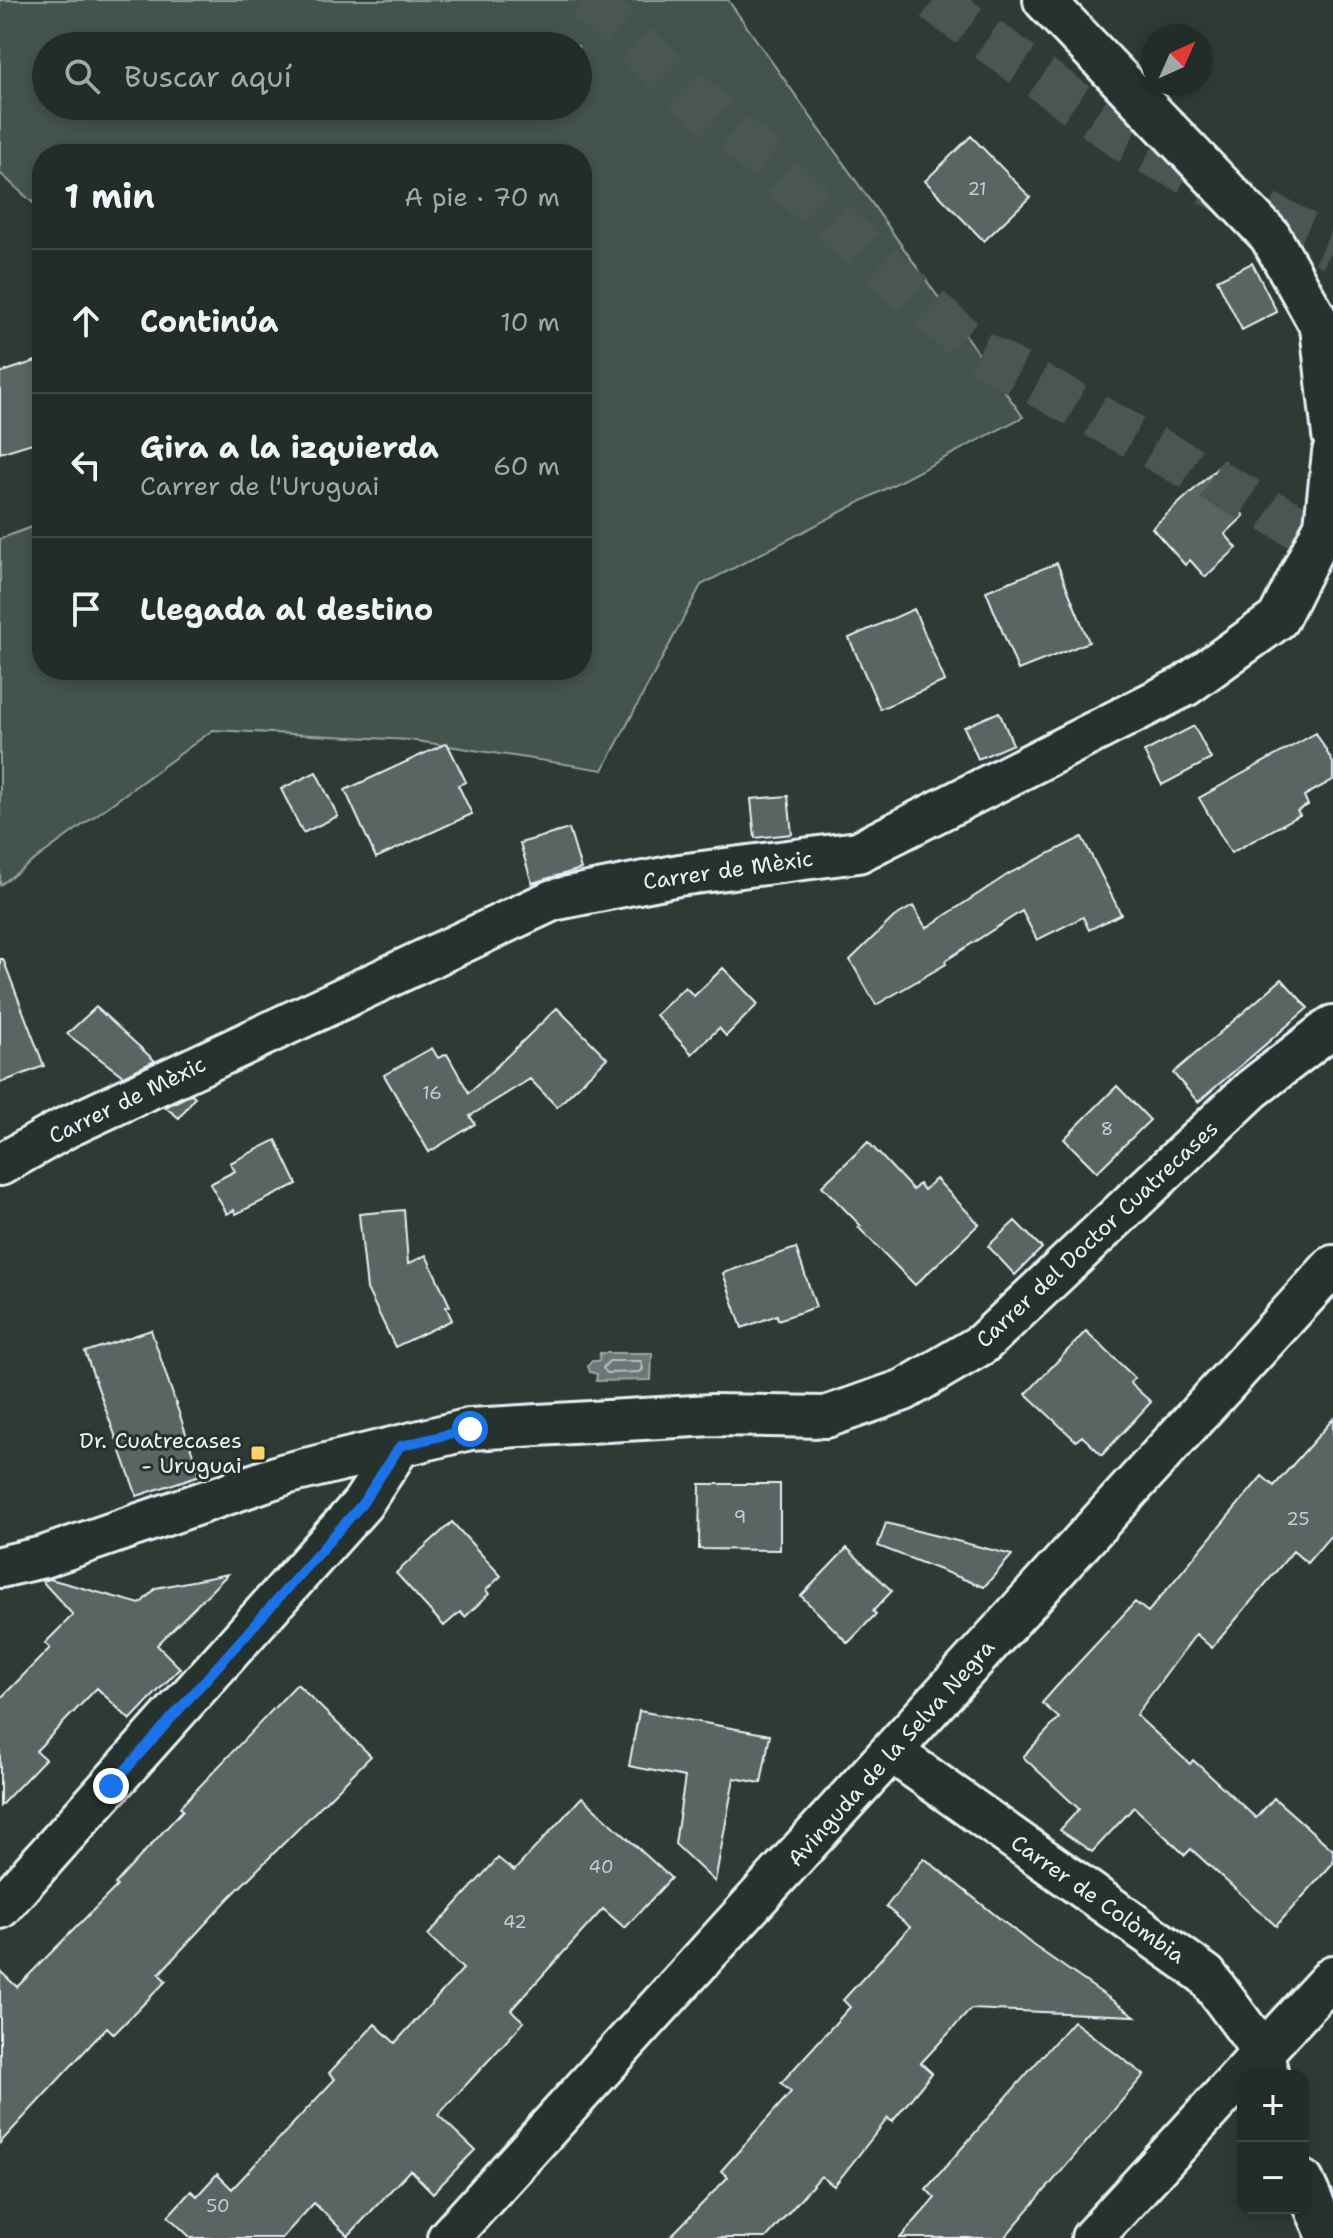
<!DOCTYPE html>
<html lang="es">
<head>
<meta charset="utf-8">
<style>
  body { margin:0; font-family:"Shantell Sans",sans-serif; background:#2e3834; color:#f1f3f6 }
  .controls { position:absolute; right:24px; bottom:24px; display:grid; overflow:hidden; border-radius:16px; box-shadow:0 4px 12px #0003 }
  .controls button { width:72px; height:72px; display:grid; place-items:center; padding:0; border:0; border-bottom:2px solid #3f4845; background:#222c28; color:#f1f3f6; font:40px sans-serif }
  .compass { position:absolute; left:1141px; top:24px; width:72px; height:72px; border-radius:50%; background:#222c28; box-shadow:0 4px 12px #0003; rotate:45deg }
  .stop { position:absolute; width:24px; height:24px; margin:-18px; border:6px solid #1a73e8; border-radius:50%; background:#fff }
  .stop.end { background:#1a73e8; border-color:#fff; box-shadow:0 2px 8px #0008 }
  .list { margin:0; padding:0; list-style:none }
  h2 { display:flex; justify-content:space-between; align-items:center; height:104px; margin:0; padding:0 32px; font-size:34px }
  h2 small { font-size:26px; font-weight:400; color:#a2a7a8 }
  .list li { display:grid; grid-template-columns:52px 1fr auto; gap:24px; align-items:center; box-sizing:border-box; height:144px; padding:0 32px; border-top:2px solid #3f4845 }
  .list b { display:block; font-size:30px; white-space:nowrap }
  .list p { margin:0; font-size:26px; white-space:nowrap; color:#a2a7a8 }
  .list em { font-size:26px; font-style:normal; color:#a2a7a8 }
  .icon { flex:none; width:44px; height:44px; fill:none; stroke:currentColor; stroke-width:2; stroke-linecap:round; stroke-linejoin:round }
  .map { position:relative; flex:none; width:1333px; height:2238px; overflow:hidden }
  .search { position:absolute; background:#222c28; box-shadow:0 4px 12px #0003; left:32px; top:32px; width:560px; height:88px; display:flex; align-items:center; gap:20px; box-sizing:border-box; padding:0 28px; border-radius:44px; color:#a2a7a8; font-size:30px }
  .panel { position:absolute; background:#222c28; box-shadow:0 4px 12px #0003; left:32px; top:144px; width:560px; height:536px; border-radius:32px }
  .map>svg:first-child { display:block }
  .green { fill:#45524e; stroke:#96a2a3; stroke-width:2; fill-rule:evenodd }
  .water { fill:#6b7775; stroke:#9da8a9; stroke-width:2 }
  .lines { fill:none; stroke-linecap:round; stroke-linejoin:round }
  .shore { stroke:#b6c0c4; stroke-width:2 }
  .building { fill:#596563; stroke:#e8f1f8; stroke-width:2 }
  .highway-tunnel { stroke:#4a5652; stroke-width:44; stroke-dasharray:44 22; stroke-linecap:butt }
  .street-casing { stroke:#e8f1f8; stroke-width:46 }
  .street { stroke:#26332d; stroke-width:40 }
  .route { stroke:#1a73e8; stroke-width:10 }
  .poi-dot { fill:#ffd166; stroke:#26332d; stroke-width:3 }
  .labels { text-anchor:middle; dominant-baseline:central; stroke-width:6; stroke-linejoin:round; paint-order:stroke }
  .number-label { font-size:18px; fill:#c4ced3 }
  .street-label { font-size:22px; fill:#e8f1f8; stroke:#26332d }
  .poi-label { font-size:22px; fill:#e8f1f8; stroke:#26332d; text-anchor:end }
</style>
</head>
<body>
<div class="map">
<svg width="1333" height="2238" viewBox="0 0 1333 2238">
  <rect width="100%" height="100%" fill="#2e3b35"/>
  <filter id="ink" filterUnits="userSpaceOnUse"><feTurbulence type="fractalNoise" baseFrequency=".0125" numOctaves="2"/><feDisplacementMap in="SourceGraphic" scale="16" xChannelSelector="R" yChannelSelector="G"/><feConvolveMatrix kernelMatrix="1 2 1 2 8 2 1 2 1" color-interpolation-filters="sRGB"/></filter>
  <g filter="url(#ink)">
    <path class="green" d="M0,0H728L1023,417L701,585L603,770L410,740L213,730L0,885V539L42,523V670H582V154H42V211L0,173ZM46,46H578V106H46Z"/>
    <path class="water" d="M600,1353H652L651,1380L596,1381L597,1374L590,1372L588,1366L592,1361H599Z"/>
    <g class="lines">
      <path class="shore" d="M609,1361H641L643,1369L640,1372L607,1373L603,1368Z"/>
    </g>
    <path class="building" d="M971,136L1030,197L984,241L925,181Z
      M1252,263L1277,312L1242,330L1217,280Z
      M42,359V440L0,453V373Z
      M1224,462L1247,489L1232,503L1244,516L1225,534L1237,548L1205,577L1190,560L1185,565L1152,528Z
      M1057,563L1089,642L1018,670L986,591Z
      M914,609L945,681L880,709L849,638Z
      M999,712L1013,744L978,759L964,727Z
      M1194,726L1211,759L1162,785L1144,752Z
      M1316,733L1333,763V780L1304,796L1308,805L1297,811L1300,815L1231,853L1199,798Z
      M447,743L466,782L458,785L472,814L376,858L345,790Z
      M316,772L338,816L303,833L281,789Z
      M788,796L792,834L755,838L751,799Z
      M569,829L581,869L532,883L520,843Z
      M1082,837L1121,914L1089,930L1083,917L1037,940L1022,911L945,961L946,964L876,1005L850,960L894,917L913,906L926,928L1010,873Z
      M0,959H3L44,1066L0,1083Z
      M723,968L758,1004L726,1036L719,1028L692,1054L656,1015L685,987L694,996Z
      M1282,979L1308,1008L1198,1102L1173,1073Z
      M96,1007L155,1061L123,1076L67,1034Z
      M557,1008L607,1058L557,1107L530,1079L470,1116L475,1124L429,1152L384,1075L432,1048L438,1058L447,1054L469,1093Z
      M1117,1086L1150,1120L1097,1172L1064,1139Z
      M192,1094L195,1097L179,1118L165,1107Z
      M276,1140L297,1184L236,1214L234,1210L227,1214L210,1184L235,1171L230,1163Z
      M868,1142L913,1190L919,1184L924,1190L936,1179L979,1224L915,1285L858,1227L861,1226L822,1186Z
      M404,1210L408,1264L426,1255L450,1306L446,1307L452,1320L395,1347L367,1289L359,1214Z
      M1015,1221L1042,1248L1015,1275L988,1246Z
      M796,1248L816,1307L778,1320L777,1315L742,1328L723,1273Z
      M151,1330L200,1475L137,1496L85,1352Z
      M1086,1331L1135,1378L1130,1383L1151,1402L1102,1455L1082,1436L1076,1441L1026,1394Z
      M1333,1419V1533L1307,1563L1293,1551L1212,1648L1196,1634L1136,1715L1190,1764L1193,1760L1256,1818L1274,1798L1333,1850V1863L1276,1926L1191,1849L1185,1855L1134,1807L1092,1852L1060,1830L1079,1809L1023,1757L1059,1718L1042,1703L1057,1686L1135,1602L1148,1612L1262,1476L1274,1486Z
      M700,1484H780V1550L699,1549Z
      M452,1522L501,1576L486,1590L489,1594L465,1617L460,1612L444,1626L396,1573Z
      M886,1523L1012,1555L984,1587L878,1546Z
      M847,1548L892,1591L873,1611L876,1614L848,1643L801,1596Z
      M228,1574L157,1645L180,1668L130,1720L97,1688L36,1751L45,1759L0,1806V1699L50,1648L45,1643L73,1615L42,1581L50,1579L140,1604L156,1588Z
      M297,1684L371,1756L228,1899L159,1974L166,1981L114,2034L107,2027L0,2143V1971L17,1987L117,1886L115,1884L183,1810L180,1807Z
      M639,1711L770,1735L761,1783L734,1778L715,1882L675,1844L685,1777L629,1766Z
      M582,1797L671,1878L625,1928L603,1909L511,2010L524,2022L438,2115L475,2150L433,2193L410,2170L348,2236L314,2203L282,2238H191L168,2216L191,2191L197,2196L217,2174L232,2189L335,2079L329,2073L375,2024L395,2043L463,1969L428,1935L498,1858L514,1871Z
      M924,1858L1034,1946L1135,2016L971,2009L921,2063L932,2073L892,2122L888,2118L834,2186L821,2176L766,2238H669L728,2177L721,2171L791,2092L781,2083L850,2007L843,2000L910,1927L886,1907Z
      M1073,2021L1144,2075L1004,2238H900L935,2198L926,2189Z"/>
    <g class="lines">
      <path class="highway-tunnel" d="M586,0L975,350L1333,546
        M934,0L1127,141L1333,248"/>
      <g class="street-casing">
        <path id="street" d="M1044,0L1270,236L1321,327L1333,435
          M0,1165L65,1128L553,900L679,875L858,852L1185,686L1278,619L1325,525L1333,453
          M0,1567L43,1557L285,1474L470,1429L712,1415L826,1417L904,1390L982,1344L1252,1089L1333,1026
          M892,1752L1206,1975L1263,2052L1268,2076
          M0,1908L362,1504L400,1446
          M1303,2181L1329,2238
          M448,2238L1333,1266
          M1092,2238L1333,1976"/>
      </g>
      <use href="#street" class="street"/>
    </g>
  </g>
  <g class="lines" filter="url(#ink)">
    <path class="route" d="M111,1786L362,1504L400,1446L470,1429"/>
  </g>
  <rect class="poi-dot" x="250" y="1445" width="16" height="16" rx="4"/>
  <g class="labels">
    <g class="number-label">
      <text x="977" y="189">21</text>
      <text x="432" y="1093">16</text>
      <text x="1107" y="1129">8</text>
      <text x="740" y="1517">9</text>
      <text x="1298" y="1519">25</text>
      <text x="601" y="1867">40</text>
      <text x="515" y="1922">42</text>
      <text x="218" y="2206">50</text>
    </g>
    <g class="street-label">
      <text transform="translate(728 870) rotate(-8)">Carrer de Mèxic</text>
      <text transform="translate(127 1100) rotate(-26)">Carrer de Mèxic</text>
      <text transform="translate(1097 1234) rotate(-43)">Carrer del Doctor Cuatrecases</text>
      <text transform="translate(891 1753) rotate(-48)">Avinguda de la Selva Negra</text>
      <text transform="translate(1098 1899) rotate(35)">Carrer de Colòmbia</text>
    </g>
    <g class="poi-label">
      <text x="242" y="1440">Dr. Cuatrecases<tspan x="242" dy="25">- Uruguai</tspan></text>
    </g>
  </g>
</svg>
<div class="controls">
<button>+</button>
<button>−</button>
</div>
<svg class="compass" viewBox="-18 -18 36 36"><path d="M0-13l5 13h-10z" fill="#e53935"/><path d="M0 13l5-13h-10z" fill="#a2a7a8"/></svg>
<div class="stop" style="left:470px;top:1429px"></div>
<div class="stop end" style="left:111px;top:1786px"></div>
<div class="search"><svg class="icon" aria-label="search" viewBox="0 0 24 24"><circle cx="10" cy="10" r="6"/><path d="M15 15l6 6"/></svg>Buscar aquí</div>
<section class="panel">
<h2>1 min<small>A pie · 70 m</small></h2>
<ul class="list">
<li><svg class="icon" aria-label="ahead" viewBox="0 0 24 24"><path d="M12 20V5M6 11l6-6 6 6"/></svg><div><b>Continúa</b></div><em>10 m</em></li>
<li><svg class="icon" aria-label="left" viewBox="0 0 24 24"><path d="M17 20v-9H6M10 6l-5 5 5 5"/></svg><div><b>Gira a la izquierda</b><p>Carrer de l'Uruguai</p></div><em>60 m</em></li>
<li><svg class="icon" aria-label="arrive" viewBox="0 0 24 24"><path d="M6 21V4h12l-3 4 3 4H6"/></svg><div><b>Llegada al destino</b></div></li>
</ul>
</section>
</div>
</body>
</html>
